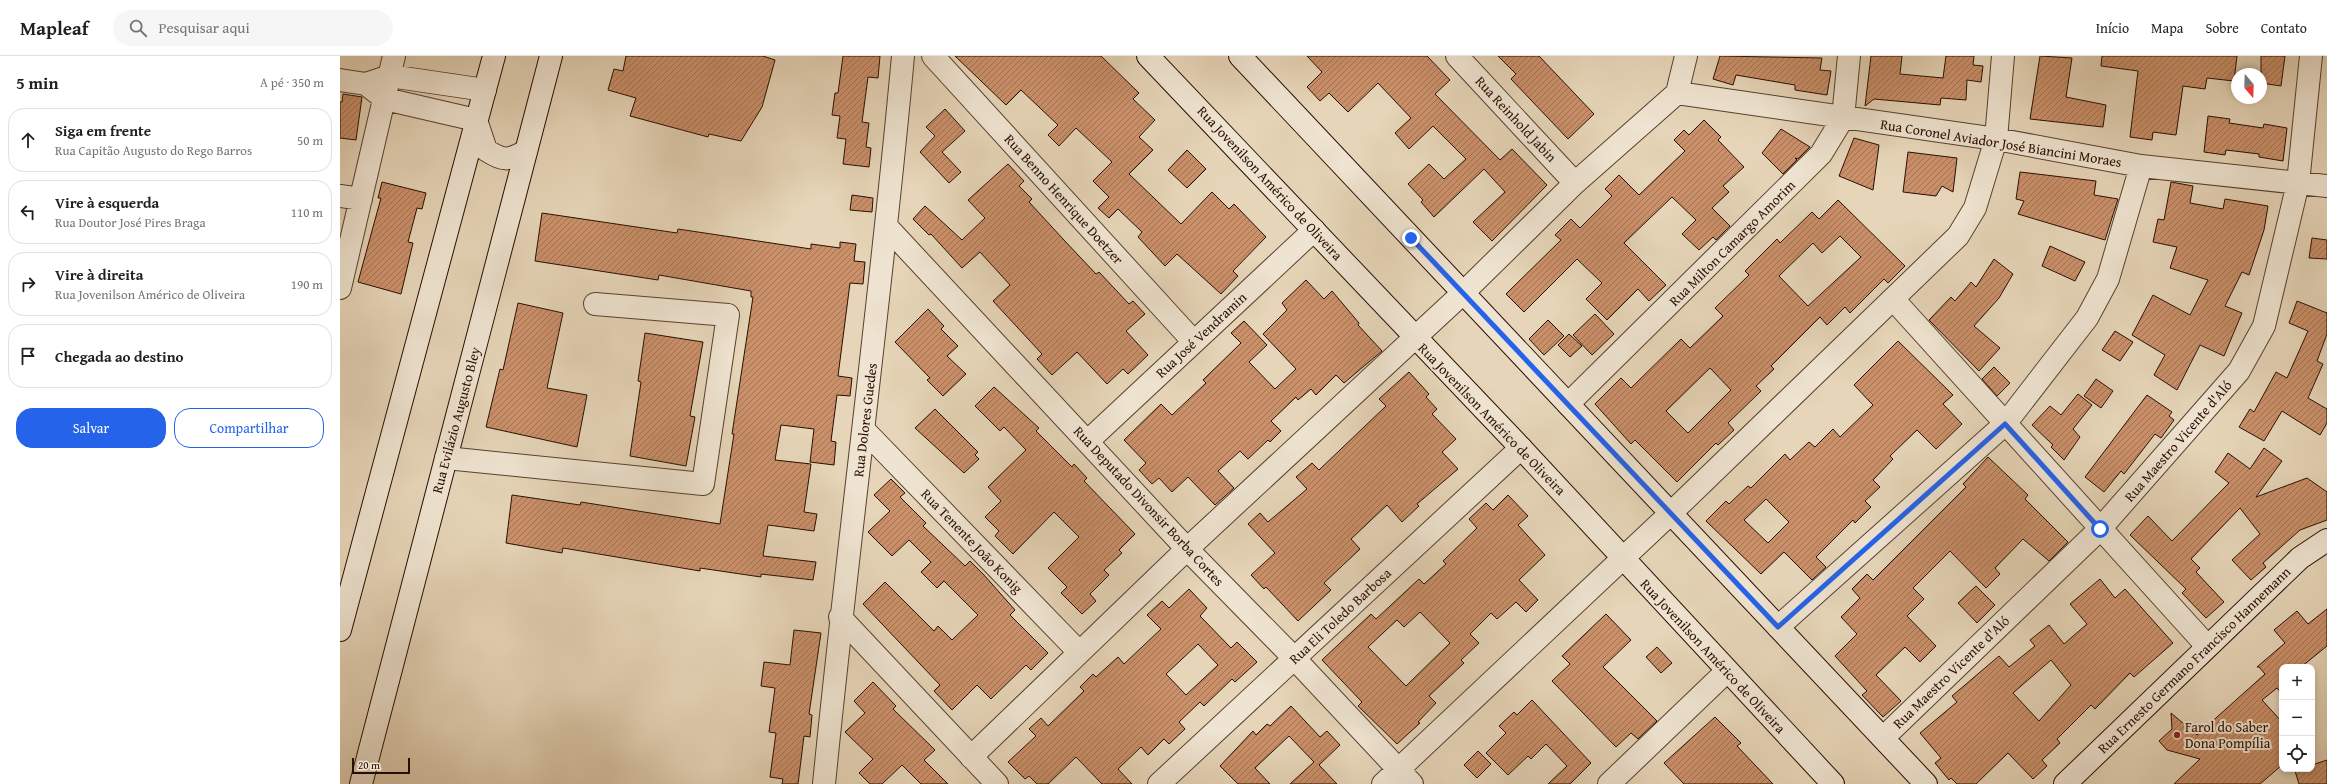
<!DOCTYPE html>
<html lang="pt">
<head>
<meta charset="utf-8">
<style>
  body { margin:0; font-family:"Gentium Book Plus",serif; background:#f6f6f6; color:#202124 }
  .controls { position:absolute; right:12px; bottom:12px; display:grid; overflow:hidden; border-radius:8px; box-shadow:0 2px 6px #0003 }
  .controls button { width:36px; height:36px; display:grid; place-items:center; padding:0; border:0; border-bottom:1px solid #e0e0e0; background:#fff; color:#202124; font:20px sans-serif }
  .compass { position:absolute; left:1891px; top:12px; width:36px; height:36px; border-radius:50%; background:#fff; box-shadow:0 2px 6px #0003; rotate:161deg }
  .scale { position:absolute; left:12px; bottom:10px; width:58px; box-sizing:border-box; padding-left:4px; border:2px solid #290e01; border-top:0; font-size:11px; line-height:14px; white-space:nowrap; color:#290e01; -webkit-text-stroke:3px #efe4d1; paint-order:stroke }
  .stop { position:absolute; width:12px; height:12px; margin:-9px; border:3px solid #2563eb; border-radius:50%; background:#fff }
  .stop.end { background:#2563eb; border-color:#fff; box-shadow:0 1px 4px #0008 }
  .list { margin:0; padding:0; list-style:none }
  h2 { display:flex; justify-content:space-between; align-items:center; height:52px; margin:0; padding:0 16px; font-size:17px }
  h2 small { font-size:13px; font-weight:400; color:#757577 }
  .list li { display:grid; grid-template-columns:26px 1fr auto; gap:12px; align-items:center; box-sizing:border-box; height:64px; margin:0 8px 8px; padding:0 8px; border:1px solid #e0e0e0; border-radius:16px }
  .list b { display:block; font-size:15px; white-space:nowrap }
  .list p { margin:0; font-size:13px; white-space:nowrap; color:#757577 }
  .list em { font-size:13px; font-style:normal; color:#757577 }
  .actions { display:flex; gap:8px; padding:12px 16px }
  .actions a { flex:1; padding:9px 0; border:1px solid #2563eb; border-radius:16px; text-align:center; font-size:14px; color:#2563eb }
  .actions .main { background:#2563eb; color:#fff }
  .icon { flex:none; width:22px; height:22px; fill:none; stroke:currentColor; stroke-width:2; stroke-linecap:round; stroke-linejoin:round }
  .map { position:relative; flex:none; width:1987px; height:728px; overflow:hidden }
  header { display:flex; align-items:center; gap:24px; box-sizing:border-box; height:56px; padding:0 20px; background:#fff; border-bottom:1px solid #e0e0e0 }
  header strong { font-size:19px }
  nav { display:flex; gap:22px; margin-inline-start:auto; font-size:14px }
  .search { width:280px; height:36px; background:#f6f6f6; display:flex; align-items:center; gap:10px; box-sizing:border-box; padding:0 14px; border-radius:22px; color:#757577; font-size:15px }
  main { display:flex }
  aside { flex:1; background:#fff }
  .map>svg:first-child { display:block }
  .building { fill:url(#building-hatch); stroke:#290e01; fill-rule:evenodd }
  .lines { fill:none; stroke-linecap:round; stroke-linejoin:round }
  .street-casing { stroke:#58402f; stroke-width:24 }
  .secondary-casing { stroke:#290e01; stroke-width:24 }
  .street { stroke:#efe4d1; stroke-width:22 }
  .secondary { stroke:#efe4d1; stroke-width:22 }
  .route { stroke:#2563eb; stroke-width:5 }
  .poi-dot { fill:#8f2418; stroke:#efe4d1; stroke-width:1.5 }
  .labels { text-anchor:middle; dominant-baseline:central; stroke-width:4; stroke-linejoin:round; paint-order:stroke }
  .street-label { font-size:14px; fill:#290e01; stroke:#efe4d1 }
  .poi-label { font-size:14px; fill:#290e01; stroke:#efe4d1; text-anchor:start }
</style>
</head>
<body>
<header>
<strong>Mapleaf</strong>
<div class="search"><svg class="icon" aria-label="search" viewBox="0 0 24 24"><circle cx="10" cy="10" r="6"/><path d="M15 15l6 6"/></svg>Pesquisar aqui</div>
<nav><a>Início</a><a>Mapa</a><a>Sobre</a><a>Contato</a></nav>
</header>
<main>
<aside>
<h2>5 min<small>A pé · 350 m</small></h2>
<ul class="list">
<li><svg class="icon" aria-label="ahead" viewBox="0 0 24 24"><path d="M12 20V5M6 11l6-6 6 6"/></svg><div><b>Siga em frente</b><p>Rua Capitão Augusto do Rego Barros</p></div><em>50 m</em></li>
<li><svg class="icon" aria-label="left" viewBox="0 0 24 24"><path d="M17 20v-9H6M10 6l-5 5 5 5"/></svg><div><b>Vire à esquerda</b><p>Rua Doutor José Pires Braga</p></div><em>110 m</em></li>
<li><svg class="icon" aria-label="right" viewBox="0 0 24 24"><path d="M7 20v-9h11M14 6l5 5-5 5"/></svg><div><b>Vire à direita</b><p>Rua Jovenilson Américo de Oliveira</p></div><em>190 m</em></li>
<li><svg class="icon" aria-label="arrive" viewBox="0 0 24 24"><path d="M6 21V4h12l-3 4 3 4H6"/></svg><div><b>Chegada ao destino</b></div></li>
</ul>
<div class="actions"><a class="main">Salvar</a><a>Compartilhar</a></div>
</aside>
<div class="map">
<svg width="1987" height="728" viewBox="0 0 1987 728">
  <defs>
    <pattern id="building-hatch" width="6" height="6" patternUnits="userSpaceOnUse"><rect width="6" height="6" fill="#ca906a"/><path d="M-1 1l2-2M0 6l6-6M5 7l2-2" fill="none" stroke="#a47455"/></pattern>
  </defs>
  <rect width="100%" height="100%" fill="#e6d5b8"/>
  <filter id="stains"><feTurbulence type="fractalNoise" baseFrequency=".005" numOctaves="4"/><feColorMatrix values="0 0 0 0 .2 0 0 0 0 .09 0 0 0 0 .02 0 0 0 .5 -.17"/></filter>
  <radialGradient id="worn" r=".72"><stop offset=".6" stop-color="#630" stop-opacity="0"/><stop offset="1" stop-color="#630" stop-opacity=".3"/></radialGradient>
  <path class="building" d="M286,0H423L435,4L422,51L401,85L369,78L368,81L290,60L296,42L268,34L274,13L283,15Z
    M503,0H540L538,22L528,21L522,66L529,67L526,91L531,92L529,111L503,108L506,83L497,82L500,60L492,59L495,37H498Z
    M615,0H761L799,37L793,43L815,64L799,81L813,94L789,118L841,168L872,136L889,153L894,148L926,181L893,215L898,220L881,238L837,198L825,210L798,181L802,176L778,153L769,162L758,152L769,141L753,125L772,106L736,72L719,90L708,79L718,69L681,34L666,49Z
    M967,0H1087L1110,24L1095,38L1160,104L1172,93L1207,129L1152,185L1133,166L1165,136L1144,113L1094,161L1081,146L1083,144L1068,128L1089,108L1104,123L1126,103L1093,70L1069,93L1055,77L1071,62L1038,27L1008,56L989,37L980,45L967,31L982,16Z
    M1158,0H1199L1254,58L1228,83L1171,23L1176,18Z
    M1380,0L1482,2L1480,14L1491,15L1487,39L1455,34V29L1396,19L1393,29L1373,23Z
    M1531,0H1562L1560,18L1603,22L1606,0H1634L1633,9L1643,10L1641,26L1627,24L1626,44L1601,42L1600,49L1534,43L1525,50Z
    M1700,0L1732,2L1726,41L1766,49L1763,71L1690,63Z
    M1762,0H1897L1894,25L1867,22L1865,33L1843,30L1836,79L1813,76L1812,84L1790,81L1798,15L1761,10Z
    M1921,0H1945L1941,30L1921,27Z
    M3,38L22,41L16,84L0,82V46H2Z
    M605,53L625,75L602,96L621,116L609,127L580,96L595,80L586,71Z
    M1868,60L1890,63L1889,67L1923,72L1924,68L1947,72L1943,105L1919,101V98L1886,94L1885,99L1864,96Z
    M1364,64L1381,81L1378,84L1404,111L1383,130L1389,136L1372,152L1390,170L1376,184L1373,181L1359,194L1342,178L1356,164L1332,141L1284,187L1326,229L1309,245L1298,233L1267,264L1246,243L1262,227L1237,203L1184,256L1166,238L1221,184L1215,179L1231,163L1240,172L1272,140L1265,133L1279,119L1299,139L1345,95L1334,84L1344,74L1349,79Z
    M1441,73L1470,91L1458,103L1455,102L1457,104L1443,118L1422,97Z
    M1514,82L1539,89L1533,134L1499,120Z
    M847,94L866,113L847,132L828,114Z
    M1568,96L1617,102L1613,136L1602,130L1596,140L1563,136Z
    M668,108L684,125L679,130L692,143L689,146L723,183L756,218L759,216L789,248L793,245L805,258L786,275L808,299L788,318L783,313L767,328L737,296L712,319L697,303L702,298L653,245L670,229L640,196L622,212L591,178L589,179L573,163L585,150L622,184L645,162L628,144Z
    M1680,116L1756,125L1754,139L1778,143L1765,184L1678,158L1684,145L1676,143Z
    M42,126L86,137L82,153L77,152L68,186L73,187L61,238L18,226L41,142H38Z
    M1831,126L1853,130L1850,147L1883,153L1885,143L1928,150L1924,174L1909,219L1902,216L1885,250L1902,257L1884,300L1860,289L1837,334L1814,319L1825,299L1792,279L1813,239L1850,259L1868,224L1830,212L1837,191L1813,186L1818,163L1824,164Z
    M512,139L533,142L532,156L510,154Z
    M1498,144L1565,210L1548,227L1544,223L1510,257L1505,251L1487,269L1480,261L1431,310L1434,313L1416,330L1421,335L1388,367L1394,374L1378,389L1376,387L1337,426L1295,384L1291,388L1255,348L1281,322L1291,332L1341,283L1350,292L1383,260L1375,252L1409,219L1405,215L1437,183L1440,187L1472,156L1479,163ZM1500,180L1521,201L1468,250L1439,220L1473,187L1482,197ZM1370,312L1391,334L1348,377L1326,355Z
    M202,157L337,177L338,173L471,193V188L500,192V186L516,188L514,205L525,206L523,228L510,227L498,320L512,322L510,340L497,339L491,385L496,386L494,409L470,406L474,373L441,369L435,404L471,408L464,456L477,458L474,475L428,469L423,500L476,506L473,524L421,518V521L360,512V515L223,492L222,497L166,487L172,439L240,449L241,446L380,468L394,378H392L413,241H411V235L319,219L318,224L195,205Z
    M1972,182L1987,184V203L1969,202Z
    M1710,190L1745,206L1735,225L1702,210Z
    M1654,203L1673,218L1659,242L1634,270L1660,292L1639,315L1589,264L1611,241L1615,245L1631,226L1636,231Z
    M966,224L984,243L992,235L1019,267L1018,269L1042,295L1004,327L996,319L976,339L971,333L958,344L956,341L931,365L941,375L930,386L928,384L908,403L900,395L878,415L894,432L875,449L848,421L832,436L819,422L812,428L799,414L806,407L784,384L821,348L832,359L866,327L863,324L901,287L891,277L904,265L927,289L909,306L935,333L956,313L923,278L947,254L942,247Z
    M1957,245L1987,257V278L1977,305L1983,308L1968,342L1987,353V367L1980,379L1942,355L1924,385L1899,371L1910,353L1914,356L1936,316L1947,322L1968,275L1949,267Z
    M178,247L223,257L207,332L247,339L237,391L146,371L160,313L163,314Z
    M588,253L604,270L601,273L618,290L607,300L626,318L603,340L587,324L590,322L555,286Z
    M1255,258L1274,278L1252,299L1233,279Z
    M1208,264L1224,280L1204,299L1189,283Z
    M1775,275L1793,286L1780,305L1762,294Z
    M305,277L363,286L350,360L355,361L346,410L290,400L301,326L298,325Z
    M1229,278L1242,290L1230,301L1218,289Z
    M1558,285L1613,339L1603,348L1622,368L1596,393L1577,374L1550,400L1553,403L1533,424L1540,431L1525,445L1531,451L1515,467L1513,464L1476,501L1486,511L1472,524L1444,496L1421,518L1366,465L1386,445L1389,448L1408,430L1411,432L1445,398L1450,404L1469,386L1475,391L1493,373L1500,381L1533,349L1514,329ZM1426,443L1449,466L1428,487L1404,464Z
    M1654,311L1670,327L1657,340L1642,323Z
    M1069,316L1089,338L1086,341L1097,353L1092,358L1116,383L1102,396L1118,413L1077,448L1079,450L1062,466L1047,449L1011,483L1020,493L984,527L991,534L958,565L926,531L924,533L911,519L935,497L908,468L920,457L928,466L967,433L956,421L972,407L979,414L1046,350L1039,343Z
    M1756,323L1773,335L1761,352L1744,340Z
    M654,331L699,372L696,375L732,411L734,408L747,422L744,425L795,478L779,494L782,497L764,514L769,519L750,538L756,545L742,558L721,537L727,531L708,512L739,481L714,456L673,498L655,480L659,475L645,461L661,445L648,431L686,394L664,371L660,375L635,350Z
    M1738,338L1752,349L1733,373L1740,381L1724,404L1711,391L1713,389L1692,369L1710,350L1721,359Z
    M1807,339L1832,356L1829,360L1834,364L1821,382L1815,378L1784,418L1781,415L1764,436L1745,421Z
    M595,353L638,396L635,399L639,403L624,417L575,372Z
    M1924,392L1942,405L1916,441L1967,422L1987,436V464L1960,474L1923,507L1926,511L1911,524L1892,504L1920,478L1900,452L1851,503L1860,512L1856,516L1884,546L1866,562L1842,537L1846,533L1790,479L1808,460L1832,485L1889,427L1875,416L1888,397L1910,413Z
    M1648,401L1688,439L1685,443L1728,486L1709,505L1683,483L1655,512L1660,518L1646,532L1610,495L1573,532L1584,543L1567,560L1596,590L1580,606L1565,591L1536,619L1561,645L1543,661L1522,639L1527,635L1495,600L1517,578L1501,561L1520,542L1512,533L1527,518L1533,524L1626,431L1623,428Z
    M551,423L565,437L560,441L586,467L583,470L625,510L630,505L644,519L675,554L670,559L708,597L691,614L686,609L651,643L637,629L612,654L594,635L600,629L523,548L545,526L594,575L598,570L612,584L638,559L604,525L597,532L581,516L591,506L569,484L552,500L528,476L550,455L534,439Z
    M1168,439L1188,460L1178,469L1205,499L1179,524L1198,544L1186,556L1176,546L1157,563L1151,557L1130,578L1139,587L1121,604L1124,607L1089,640L1096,647L1078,666L1080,667L1057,688L1018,650L1022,646L982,604L1031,558L1036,563L1079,523L1084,528L1106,508L1103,505L1137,472L1129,463L1146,447L1153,454ZM1080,556L1110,587L1066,630L1028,591L1057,564L1064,571Z
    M1760,523L1775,542L1785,533L1833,587L1794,621L1790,617L1755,653L1751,649L1717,683L1720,687L1702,704L1707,710L1693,723L1668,697L1636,728H1617L1611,722L1609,724L1595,707L1601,702L1580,677L1617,646L1612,640L1659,600L1669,611L1695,590L1690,584L1709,569L1724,588L1747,568L1730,548ZM1711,604L1731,629L1699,665L1673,637Z
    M1636,530L1655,549L1637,567L1618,547Z
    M849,533L867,552L860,560L891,592L897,586L917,606L895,626L892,623L864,650L860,646L839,666L845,673L829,688L824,683L808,699L801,691L778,713L792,728H762L736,701L708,728H697L689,720L685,723L668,706L696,680L689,673L701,662L708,670L744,635L740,631L753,618L756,621L778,601L784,608L821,573L807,559L822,545L829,552ZM858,588L878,609L846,639L826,618Z
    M1987,553V590L1961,611H1942V638L1937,632L1922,644L1942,666V709L1920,728H1834L1860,703L1827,694L1819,685L1832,673L1831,657L1857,679L1925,618L1919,611H1917L1945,587L1934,574L1957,555L1968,568Z
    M1266,558L1291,584L1263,611L1317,665L1298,683L1291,677L1276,691L1212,625L1230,608L1222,600Z
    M454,574L481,577L469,658L472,659L470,681L464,680L458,728H442L443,723L430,721L436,677L429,676L435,632L421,630L424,606L450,609Z
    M1317,591L1332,607L1321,617L1306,601Z
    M533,626L556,650L553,653L595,694L584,704L608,728H581L562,709L542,728H530L519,717L533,703L505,676L525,657L514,645Z
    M1192,644L1251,707L1230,728H1208L1227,710L1206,688L1191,703L1188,700L1168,719L1146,697L1166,677L1159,670L1174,656L1177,659Z
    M951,650L980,681L987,675L1000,689L979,709L997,728H950L974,706L949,680L915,712L930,728H898L880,710L913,675L916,679L927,668L930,670Z
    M1375,661L1401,687L1397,690L1433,728H1344L1324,707Z
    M1138,695L1151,708L1137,722L1124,709Z
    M1987,704V728H1959L1955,715L1972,713V709Z"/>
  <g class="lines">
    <g class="street-casing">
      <path id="street" d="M593,0L854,286
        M1117,0L1235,127
        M0,24L26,28L50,20L145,34
        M26,28L45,43L136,64L146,94C163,105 168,105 186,95
        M1337,37L1656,83L1801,110L1987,130
        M0,140L21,143
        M547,171L847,493L954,602L1072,728
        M0,232L54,0
        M1553,243L1867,590
        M1228,348L1481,98L1503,62L1509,0
        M524,374L739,596
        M748,385L974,174
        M106,402L363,428L388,259L255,248
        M500,561L657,728
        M1438,571L1665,368L1747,262L1768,223L1801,110
        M1543,682L1760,473L1899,315L1924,270L1958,127L1971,0
        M631,701L847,493L1123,237L1235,127L1337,37L1346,0
        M484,728C508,485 541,243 563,0
        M819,728L1181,392
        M1043,728L1331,457L1618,180L1635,152L1656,83L1663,0
        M1269,728L1387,615"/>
    </g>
    <g class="secondary-casing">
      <path id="secondary" d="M808,0L1181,392L1493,728
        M900,0L1586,728
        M0,574L154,0
        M21,728L211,0
        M1725,728L1960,502L1987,484"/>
    </g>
    <use href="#street" class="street"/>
    <use href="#secondary" class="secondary"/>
  </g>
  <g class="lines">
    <path class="route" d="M1071,182L1438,571L1665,368L1760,473"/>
  </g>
  <circle class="poi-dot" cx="1837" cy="679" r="4"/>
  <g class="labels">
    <g class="street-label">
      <text transform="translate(1176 63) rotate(47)">Rua Reinhold Jabin</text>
      <text transform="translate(1661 87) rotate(9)">Rua Coronel Aviador José Biancini Moraes</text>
      <text transform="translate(930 127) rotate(47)">Rua Jovenilson Américo de Oliveira</text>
      <text transform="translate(724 143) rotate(48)">Rua Benno Henrique Doetzer</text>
      <text transform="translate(1392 187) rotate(-45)">Rua Milton Camargo Amorim</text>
      <text transform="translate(861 279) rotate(-43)">Rua José Vendramin</text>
      <text transform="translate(1152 363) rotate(46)">Rua Jovenilson Américo de Oliveira</text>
      <text transform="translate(116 364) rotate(-75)">Rua Evilázio Augusto Bley</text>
      <text transform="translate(525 364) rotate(-83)">Rua Dolores Guedes</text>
      <text transform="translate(1838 385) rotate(-49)">Rua Maestro Vicente d'Aló</text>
      <text transform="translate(809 450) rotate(47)">Rua Deputado Divonsir Borba Cortes</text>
      <text transform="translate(632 485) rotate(46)">Rua Tenente João Konig</text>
      <text transform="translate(1000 560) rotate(-43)">Rua Eli Toledo Barbosa</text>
      <text transform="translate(1373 600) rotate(47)">Rua Jovenilson Américo de Oliveira</text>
      <text transform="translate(1854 604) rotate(-44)">Rua Ernesto Germano Francisco Hannemann</text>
      <text transform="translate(1611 616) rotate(-44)">Rua Maestro Vicente d'Aló</text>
    </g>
    <g class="poi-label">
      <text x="1845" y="671">Farol do Saber<tspan x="1845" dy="16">Dona Pompília</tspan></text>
    </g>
  </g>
  <rect width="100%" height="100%" filter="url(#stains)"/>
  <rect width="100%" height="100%" fill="url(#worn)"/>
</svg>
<div class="controls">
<button>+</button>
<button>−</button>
<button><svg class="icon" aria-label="locate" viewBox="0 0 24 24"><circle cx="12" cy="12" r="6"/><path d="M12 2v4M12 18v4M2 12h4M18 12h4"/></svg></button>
</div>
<svg class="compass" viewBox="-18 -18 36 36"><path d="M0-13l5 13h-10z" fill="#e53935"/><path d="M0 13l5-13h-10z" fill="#757577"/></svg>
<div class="scale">20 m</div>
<div class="stop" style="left:1760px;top:473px"></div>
<div class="stop end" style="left:1071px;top:182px"></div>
</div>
</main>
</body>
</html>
